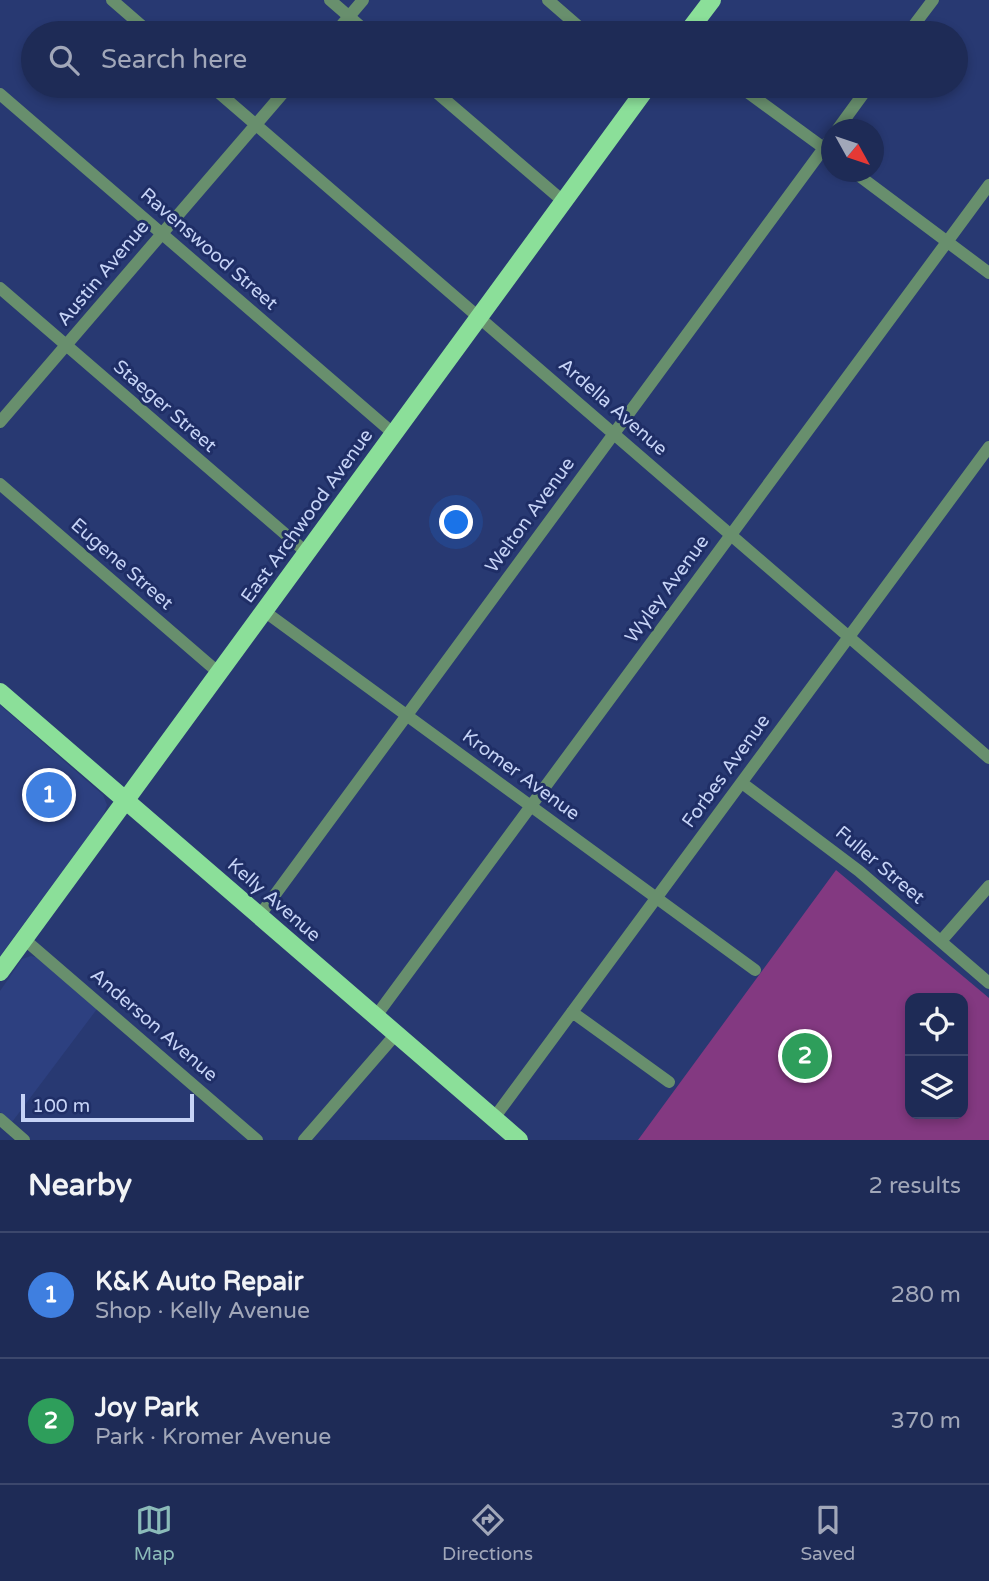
<!DOCTYPE html>
<html lang="en">
<head>
<meta charset="utf-8">
<style>
  body { margin:0; font-family:"Varela Round",sans-serif; background:#26335c; color:#f1f3f6 }
  .controls { position:absolute; right:21px; bottom:21px; display:grid; overflow:hidden; border-radius:14px; box-shadow:0 4px 10px #0003 }
  .controls button { width:63px; height:63px; display:grid; place-items:center; padding:0; border:0; border-bottom:2px solid #3c476c; background:#1e2b56; color:#f1f3f6; font:35px sans-serif }
  .compass { position:absolute; left:821px; top:119px; width:63px; height:63px; border-radius:50%; background:#1e2b56; box-shadow:0 4px 10px #0003; rotate:130deg }
  .scale { position:absolute; left:21px; bottom:18px; width:173px; box-sizing:border-box; padding-left:7px; border:4px solid #c6d3f6; border-top:0; font-size:19px; line-height:24px; white-space:nowrap; color:#c6d3f6; -webkit-text-stroke:5px #1f2e66; paint-order:stroke }
  .you { position:absolute; left:457px; top:523px; width:24px; height:24px; margin:-18px; border:5px solid #fff; border-radius:50%; background:#1a73e8; box-shadow:0 0 0 10px #1a73e833 }
  .badge { display:grid; place-items:center; width:46px; height:46px; border-radius:50%; background:#8bbbb9; color:#fff; font-size:23px; font-weight:700 }
  .pin { position:absolute; translate:-50% -50%; border:4px solid #fff; box-shadow:0 2px 7px #0006 }
  .list { margin:0; padding:0; list-style:none }
  h2 { display:flex; justify-content:space-between; align-items:center; height:91px; margin:0; padding:0 28px; font-size:30px }
  h2 small { font-size:23px; font-weight:400; color:#a1a7b9 }
  .list li { display:grid; grid-template-columns:46px 1fr auto; gap:21px; align-items:center; box-sizing:border-box; height:126px; padding:0 28px; border-top:2px solid #3c476c }
  .list b { display:block; font-size:26px; white-space:nowrap }
  .list p { margin:0; font-size:23px; white-space:nowrap; color:#a1a7b9 }
  .list em { font-size:23px; font-style:normal; color:#a1a7b9 }
  .icon { flex:none; width:38px; height:38px; fill:none; stroke:currentColor; stroke-width:2; stroke-linecap:round; stroke-linejoin:round }
  .map { position:relative; flex:none; width:989px; height:1140px; overflow:hidden }
  .search { position:absolute; background:#1e2b56; box-shadow:0 4px 10px #0003; left:21px; right:21px; top:21px; height:77px; display:flex; align-items:center; gap:18px; box-sizing:border-box; padding:0 24px; border-radius:38px; color:#a1a7b9; font-size:26px }
  .sheet { height:343px; background:#1e2b56 }
  nav { display:flex; justify-content:space-around; align-items:center; box-sizing:border-box; height:98px; border-top:2px solid #3c476c; background:#1e2b56; font-size:19px; color:#a1a7b9 }
  nav a { display:grid; justify-items:center; gap:4px }
  nav .on { color:#8bbbb9 }
  .map>svg:first-child { display:block }
  .built { fill:#2d4080 }
  .green { fill:#833981; fill-rule:evenodd }
  .lines { fill:none; stroke-linecap:round; stroke-linejoin:round }
  .minor { stroke:#688f6d; stroke-width:12 }
  .major { stroke:#8bdf99; stroke-width:18 }
  .labels { text-anchor:middle; dominant-baseline:central; stroke-width:6; stroke-linejoin:round; paint-order:stroke }
  .street-label { font-size:19px; fill:#c6d3f6; stroke:#1f2e66 }
</style>
</head>
<body>
<div class="map">
<svg width="989" height="1140" viewBox="0 0 989 1140">
  <rect width="100%" height="100%" fill="#283972"/>
  <path class="built" d="M0,705L103,795L107,805L103,816L0,956Z
    M31,956L39,958L97,1009L12,1122L0,1112V991L22,959Z"/>
  <path class="green" d="M836,870L989,998V1140H638ZM910,998H963V1114H910Z"/>
  <g class="lines">
    <path class="minor" d="M112,0L150,33
      M330,0L368,33
      M548,0L586,33
      M335,33L363,0
      M908,33L933,0
      M211,86L989,758
      M429,86L563,201
      M739,86L832,154
      M0,94L394,434
      M837,130L869,86
      M854,172L989,273
      M0,288L306,552
      M0,422L289,86
      M0,484L219,673
      M264,611L755,970
      M742,783L859,871L989,983
      M260,915L832,137
      M24,939L257,1140
      M941,941L989,886
      M572,1012L669,1082
      M376,1016L989,185
      M494,1118L989,447
      M0,1119L24,1140
      M304,1140L396,1034"/>
    <path class="major" d="M687,33L712,0
      M0,692L519,1140
      M0,972L648,86"/>
  </g>
  <g class="labels">
    <g class="street-label">
      <text transform="translate(209 249) rotate(41)">Ravenswood Street</text>
      <text transform="translate(103 273) rotate(-50)">Austin Avenue</text>
      <text transform="translate(165 406) rotate(41)">Staeger Street</text>
      <text transform="translate(613 407) rotate(41)">Ardella Avenue</text>
      <text transform="translate(530 515) rotate(-54)">Welton Avenue</text>
      <text transform="translate(307 516) rotate(-54)">East Archwood Avenue</text>
      <text transform="translate(122 564) rotate(41)">Eugene Street</text>
      <text transform="translate(667 589) rotate(-54)">Wyley Avenue</text>
      <text transform="translate(726 771) rotate(-54)">Forbes Avenue</text>
      <text transform="translate(521 775) rotate(36)">Kromer Avenue</text>
      <text transform="translate(880 865) rotate(40)">Fuller Street</text>
      <text transform="translate(274 900) rotate(41)">Kelly Avenue</text>
      <text transform="translate(154 1025) rotate(41)">Anderson Avenue</text>
    </g>
  </g>
</svg>
<div class="controls">
<button><svg class="icon" aria-label="locate" viewBox="0 0 24 24"><circle cx="12" cy="12" r="6"/><path d="M12 2v4M12 18v4M2 12h4M18 12h4"/></svg></button>
<button><svg class="icon" aria-label="layers" viewBox="0 0 24 24"><path d="M12 4l9 5-9 5-9-5zM3 14l9 5 9-5"/></svg></button>
</div>
<svg class="compass" viewBox="-18 -18 36 36"><path d="M0-13l5 13h-10z" fill="#e53935"/><path d="M0 13l5-13h-10z" fill="#a1a7b9"/></svg>
<div class="scale">100 m</div>
<div class="you"></div>
<div class="pin badge" style="left:49px;top:795px;background:#3f7fe0">1</div>
<div class="pin badge" style="left:805px;top:1056px;background:#2e9e5b">2</div>
<div class="search"><svg class="icon" aria-label="search" viewBox="0 0 24 24"><circle cx="10" cy="10" r="6"/><path d="M15 15l6 6"/></svg>Search here</div>
</div>
<section class="sheet">
<h2>Nearby<small>2 results</small></h2>
<ul class="list">
<li><span class="badge" style="background:#3f7fe0">1</span><div><b>K&amp;K Auto Repair</b><p>Shop · Kelly Avenue</p></div><em>280 m</em></li>
<li><span class="badge" style="background:#2e9e5b">2</span><div><b>Joy Park</b><p>Park · Kromer Avenue</p></div><em>370 m</em></li>
</ul>
</section>
<nav>
<a class="on"><svg class="icon" aria-label="map" viewBox="0 0 24 24"><path d="M3 6l6-2 6 2 6-2v14l-6 2-6-2-6 2zM9 4v14M15 6v14"/></svg>Map</a>
<a><svg class="icon" aria-label="directions" viewBox="0 0 24 24"><path d="M12 3l9 9-9 9-9-9zM9 14v-3h6M13 9l2 2-2 2"/></svg>Directions</a>
<a><svg class="icon" aria-label="saved" viewBox="0 0 24 24"><path d="M7 4h10v16l-5-4-5 4z"/></svg>Saved</a>
</nav>
</body>
</html>
